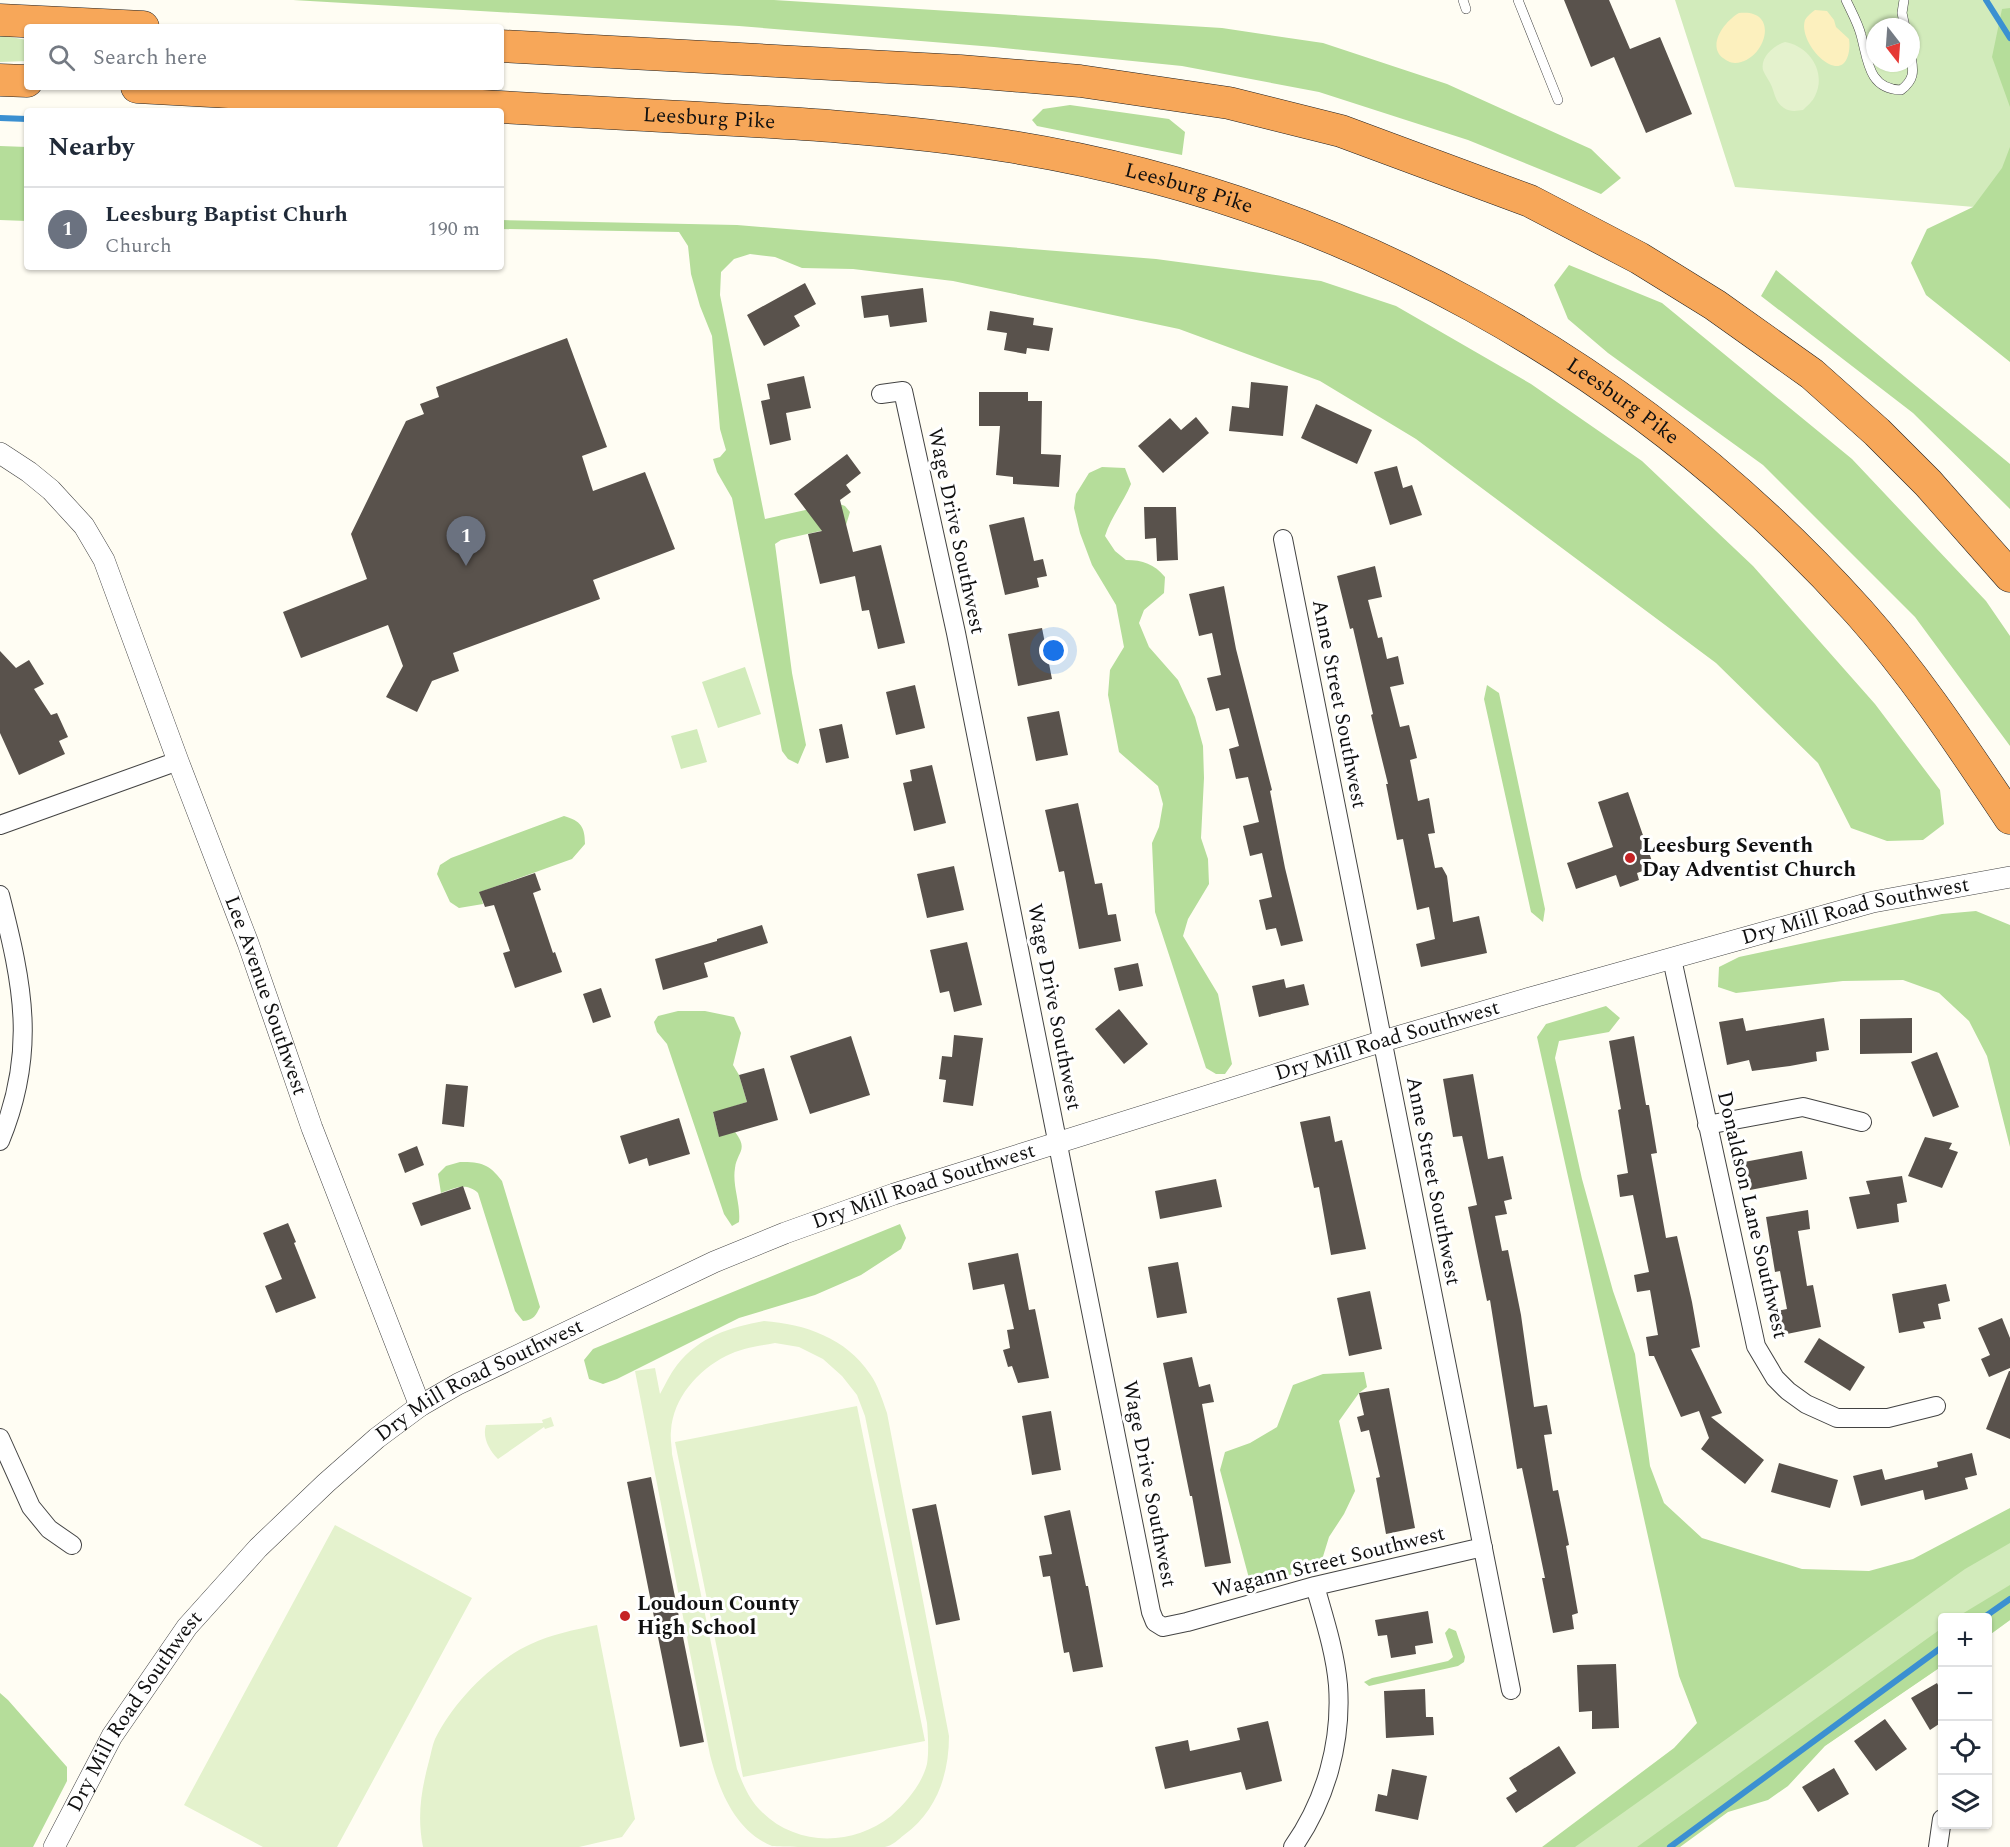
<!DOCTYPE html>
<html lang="en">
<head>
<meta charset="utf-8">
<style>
  body { margin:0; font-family:Spectral,serif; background:#f6f6f7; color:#1f2937 }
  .controls { position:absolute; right:18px; bottom:18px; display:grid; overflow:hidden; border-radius:6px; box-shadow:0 2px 4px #0004 }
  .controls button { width:54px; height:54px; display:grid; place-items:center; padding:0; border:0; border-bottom:2px solid #e0e1e3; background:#fff; color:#1f2937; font:30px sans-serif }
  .compass { position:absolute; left:1866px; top:18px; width:54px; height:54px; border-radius:50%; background:#fff; box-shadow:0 2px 4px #0004; rotate:163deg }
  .you { position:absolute; left:1054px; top:651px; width:21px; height:21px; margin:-15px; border:4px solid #fff; border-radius:50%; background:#1a73e8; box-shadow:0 0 0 9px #1a73e833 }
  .badge { display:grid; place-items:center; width:39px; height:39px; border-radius:50%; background:#c52325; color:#fff; font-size:20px; font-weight:700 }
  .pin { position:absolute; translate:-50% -50px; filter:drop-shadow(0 2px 3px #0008) }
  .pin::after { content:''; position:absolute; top:32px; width:21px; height:18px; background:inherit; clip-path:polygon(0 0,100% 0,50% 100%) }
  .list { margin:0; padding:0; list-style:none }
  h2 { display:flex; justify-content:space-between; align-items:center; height:78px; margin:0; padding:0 24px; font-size:26px }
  h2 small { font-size:20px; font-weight:400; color:#747a83 }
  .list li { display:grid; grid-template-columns:39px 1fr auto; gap:18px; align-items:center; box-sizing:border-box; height:84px; padding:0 24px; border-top:2px solid #e0e1e3 }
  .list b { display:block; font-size:22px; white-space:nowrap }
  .list p { margin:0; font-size:20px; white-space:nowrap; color:#747a83 }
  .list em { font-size:20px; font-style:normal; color:#747a83 }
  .icon { flex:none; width:33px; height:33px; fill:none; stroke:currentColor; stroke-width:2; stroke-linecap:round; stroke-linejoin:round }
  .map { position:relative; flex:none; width:2010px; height:1847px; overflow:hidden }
  .search { position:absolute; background:#fff; box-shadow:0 2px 4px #0004; left:24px; top:24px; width:480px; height:66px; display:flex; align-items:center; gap:15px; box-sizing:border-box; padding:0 21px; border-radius:6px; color:#747a83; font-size:22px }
  .panel { position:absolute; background:#fff; box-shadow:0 2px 4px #0004; left:24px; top:108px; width:480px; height:162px; border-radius:6px }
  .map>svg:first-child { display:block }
  .green { fill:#d2ebbb; fill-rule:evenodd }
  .forest { fill:#b5dd9a }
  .sand { fill:#fcf0be }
  .pitch { fill:#e4f2cd; fill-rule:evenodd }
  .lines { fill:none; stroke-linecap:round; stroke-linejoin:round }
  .stream { stroke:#3b90d1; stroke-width:6 }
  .building { fill:#59524c }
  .service-casing { stroke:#434343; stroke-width:10 }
  .minor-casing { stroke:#434343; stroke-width:20 }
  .tertiary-casing { stroke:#434343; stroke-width:22 }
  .motorway-casing { stroke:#212121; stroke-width:33 }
  .service { stroke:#fff; stroke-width:9 }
  .minor { stroke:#fff; stroke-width:18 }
  .tertiary { stroke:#fff; stroke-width:21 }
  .motorway { stroke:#f7a759; stroke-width:32 }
  .poi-dot { fill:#c52325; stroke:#fff; stroke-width:2 }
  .labels { text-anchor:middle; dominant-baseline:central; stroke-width:6; stroke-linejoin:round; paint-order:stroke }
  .street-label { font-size:21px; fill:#101010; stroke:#fff }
  .poi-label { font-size:21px; font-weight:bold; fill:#101010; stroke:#fff; text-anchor:start }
</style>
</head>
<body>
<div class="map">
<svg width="2010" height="1847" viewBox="0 0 2010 1847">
  <rect width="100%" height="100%" fill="#fffdf3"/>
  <path class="green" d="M1675,0H2010V210L1735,187ZM1875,27H1911V63H1875Z
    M0,35L27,40V61L0,62Z
    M745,667L761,714L718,728L702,682Z
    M697,729L707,762L681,769L671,736Z
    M2010,1522V1620L1988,1636V1618H1942V1666L1676,1847H1545Z"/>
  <path class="forest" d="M293,0H774L1222,28L1323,43L1447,84L1591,149L1621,178L1601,194L1468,140L1319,92L1182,66L994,47L739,26Z
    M2010,8V107L1992,57L2002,9Z
    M1070,105L1169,119L1185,132L1182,155L1037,126L1032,120L1043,109Z
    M0,146L27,147V221L0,220Z
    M2010,147V362L1926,295L1911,263L1927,229L1973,207L2002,168Z
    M501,220L737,225L1156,259L1321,281L1396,306L1531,384L1642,461L1753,566L1875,704L1940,790L1944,824L1923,840L1887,841L1851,828L1818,763L1716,663L1416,439L1320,381L1179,329L953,281L853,269L802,268L775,257L750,254L734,259L721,272L720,295L765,519L837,503L845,506L850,512L846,525L781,540L775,544L792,673L806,745L798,764L788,759L782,751L732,498L717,472L713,459L720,457L726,450L720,429L712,336L700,306L691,274L688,246L679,232L501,229Z
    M1569,265L1662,303L1852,459L1986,601L2010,636V746L1915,617L1763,465L1608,353L1568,319L1554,285Z
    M1776,270L2010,464V509L1913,413L1761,296Z
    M1102,467L1125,468L1131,484C1123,503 1111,517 1105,536L1115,551L1126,560C1143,560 1154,564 1165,577L1164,593L1144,610L1139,623L1149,647L1178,680L1195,717L1203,746L1204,778L1201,838L1208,859L1209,884L1188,919L1183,936L1218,994L1232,1064L1225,1074H1216L1206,1068L1155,912L1152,843L1159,827L1163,804L1158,786L1119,752L1108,695L1110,670L1124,647L1116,605L1092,565L1080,533L1074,508L1076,494L1089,473Z
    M1487,685L1499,693L1545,909L1543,922L1531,912L1484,699Z
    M564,816C581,821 585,827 585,844L572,859L480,892L483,904L459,908L450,902L437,874L440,865L451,858Z
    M1976,911L2010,925V1147L1987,1056L1969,1021L1939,993L1903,980L1843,981L1736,993L1718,987L1719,967L1739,957L1942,914Z
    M1606,1006L1620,1018L1609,1032L1559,1041L1555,1058L1582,1179L1613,1291L1635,1354L1650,1466L1664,1503L1702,1538L1802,1569L1869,1571L1913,1559L2010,1508V1543L1965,1569L1575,1847H1542L1674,1748L1697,1723L1679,1676L1537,1037L1546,1024Z
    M678,1011H705L734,1017L741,1033L733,1065L739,1075L747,1102L713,1113L719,1136L735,1132C749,1150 737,1152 735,1168C732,1186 741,1204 739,1222L732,1226L724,1214L667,1044L657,1032L654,1022L658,1016Z
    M460,1162C482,1162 489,1164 502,1181L540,1307C536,1315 534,1320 523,1321L515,1311L478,1193C466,1182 455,1188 441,1193L438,1174L446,1166Z
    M900,1224L906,1238L901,1249L861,1275L815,1295L739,1318L617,1379L603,1384L589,1379L584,1360L593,1349Z
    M1364,1372L1367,1387L1359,1393L1339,1421L1355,1491L1344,1514L1329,1537L1321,1563C1298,1573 1276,1581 1250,1582L1220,1470L1225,1452L1250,1443L1277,1427L1293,1385L1323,1374Z
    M2010,1585V1620L1988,1636V1618L1957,1617Z
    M1449,1628L1456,1631L1465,1657L1464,1662L1458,1666L1369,1686L1364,1682L1372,1678L1448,1661L1453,1657L1445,1633Z
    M1942,1628V1666L1825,1746L1788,1786L1768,1800L1728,1812L1680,1847H1637Z
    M0,1693L8,1700L67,1767V1781L33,1847H0Z"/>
  <path class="sand" d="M1815,10L1827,11L1834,20L1836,27L1849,39C1851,51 1847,73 1829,64C1816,58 1800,35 1805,20C1807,16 1811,13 1815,10Z
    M1739,13C1782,8 1765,62 1735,63C1730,63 1726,60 1723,58C1706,45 1726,20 1739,13Z"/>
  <path class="pitch" d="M1785,42C1809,46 1827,72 1815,96C1813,101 1807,106 1803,110C1796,111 1790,112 1784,108C1776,103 1775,95 1772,87C1770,81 1765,76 1763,70C1760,57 1774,45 1785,42Z
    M764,1321C805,1324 846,1338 870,1374C878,1385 882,1399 887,1413L949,1736C949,1774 937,1811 904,1835C899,1839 892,1846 885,1847C867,1847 845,1847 826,1847C815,1847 781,1847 772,1846C735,1831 719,1790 710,1755L635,1371L655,1368L660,1394C665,1385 670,1374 677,1365C699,1337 730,1327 764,1321ZM775,1343L799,1347L823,1359L842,1376L857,1395L865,1416L927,1723C928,1736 929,1751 927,1764C922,1784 906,1803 891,1816C852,1847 794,1847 759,1809C748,1797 743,1784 737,1769L672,1454C672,1447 670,1438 671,1431C673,1398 698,1370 726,1356C741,1348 759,1346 775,1343Z
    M857,1406L925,1741L743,1777L675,1442Z
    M551,1417L554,1426L545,1429L544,1427L498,1459C489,1450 482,1437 486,1425L543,1423L542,1420Z
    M335,1525L472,1598L337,1847H263L184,1805Z
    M597,1625L635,1819L622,1837L579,1847H423C417,1817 421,1791 429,1761C431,1754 432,1746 435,1739C453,1702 493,1661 531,1644C552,1634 574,1630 597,1625Z"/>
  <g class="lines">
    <path class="stream" d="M1986,0L2010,38
      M0,118L27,119
      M1983,1618L2010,1599
      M1670,1847L1942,1647"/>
  </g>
  <path class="building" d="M1564,0H1609L1630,49L1660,37L1692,114L1646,133L1614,57L1591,67Z
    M805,283L816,304L794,316L800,326L764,346L747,315Z
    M923,288L927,322L890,327L888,315L864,318L861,296Z
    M990,311L1034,318L1033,325L1053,328L1049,351L1027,348L1026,354L1004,350L1007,333L987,330Z
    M567,338L607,447L582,456L593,491L645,472L675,549L593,580L600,599L453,653L459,671L432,681L417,712L386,697L403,666L388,625L301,658L283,612L367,579L351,534L406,421L424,414L420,404L439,397L436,387Z
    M804,376L811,408L786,413L791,440L770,445L761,401L770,399L767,384Z
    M1251,382L1288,386L1283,436L1229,431L1232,406L1249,408Z
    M979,392H1028V401H1042L1041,454L1061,455L1059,487L1013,484V477L996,475L1000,426H979Z
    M1316,404L1372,430L1357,464L1301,438Z
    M1196,417L1209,433L1163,473L1138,446L1170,418L1181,430Z
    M847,454L861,473L846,485L851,492L840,500L853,552L881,545L905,643L878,649L869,610L862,611L855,576L820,584L808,534L822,531L794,494Z
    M1397,466L1403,488L1412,485L1422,515L1390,525L1374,472Z
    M1144,507H1176L1178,560L1157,561L1156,538L1145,539Z
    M1024,517L1034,561L1043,559L1047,576L1037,578L1039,587L1005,595L989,525Z
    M1375,566L1382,597L1368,600L1378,638L1382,637L1387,659L1398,656L1404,684L1390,687L1400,727L1409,725L1417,758L1410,760L1418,801L1429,798L1435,833L1428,834L1435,868L1442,867L1447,876L1453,922L1479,916L1487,953L1421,967L1416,944L1435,939L1429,907L1417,910L1403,839L1397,840L1386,784H1388L1371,715L1373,714L1353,628L1350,629L1337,576Z
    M1224,586L1236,649L1272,790L1270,791L1285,868L1303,941L1281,946L1276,928L1266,930L1259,900L1272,897L1262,853L1250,856L1243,826L1259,822L1248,777L1236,779L1229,749L1239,746L1229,708L1216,711L1207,678L1221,675L1212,633L1199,636L1189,594Z
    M1042,628L1052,679L1018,686L1008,634Z
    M0,651L16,668L29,660L44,684L34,689L51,715L57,713L68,737L59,741L65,754L19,775L0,733Z
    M915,685L925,728L896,735L886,692Z
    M1059,711L1068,755L1036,761L1027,717Z
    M842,724L849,758L826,763L819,729Z
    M932,765L946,823L914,831L903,783L912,781L910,770Z
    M1628,792L1654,867L1637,873L1639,880L1620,887L1616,875L1576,889L1567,863L1613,847L1598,802Z
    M1078,803L1095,884L1102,883L1108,915L1116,914L1121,941L1079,949L1064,871L1059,872L1045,810Z
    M954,866L964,910L927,918L917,874Z
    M535,873L541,890L533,893L553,953L555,952L562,972L515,988L503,953L510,951L494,905L485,907L479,892Z
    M762,925L768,943L704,963L708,977L663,990L655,959L717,941V939Z
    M967,942L982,1005L954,1012L949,991L940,993L930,950Z
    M1138,963L1143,986L1119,991L1114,968Z
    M1284,979L1286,988L1304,984L1309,1005L1259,1017L1252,986Z
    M601,988L611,1017L593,1023L583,994Z
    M1119,1009L1148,1044L1124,1064L1095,1029Z
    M1743,1018L1746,1031L1824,1018L1829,1050L1816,1052L1817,1061L1790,1066L1752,1071L1749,1060L1727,1065L1719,1022Z
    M1912,1018V1053L1860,1054V1019Z
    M954,1035L983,1038L973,1106L943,1102L946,1080L939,1079L942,1056L952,1057Z
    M851,1036L870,1095L810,1114L790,1056Z
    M1634,1036L1646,1105H1649L1657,1153L1651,1154L1666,1238L1677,1236L1692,1302L1700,1347L1691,1349L1722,1413L1711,1417L1764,1460L1745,1484L1701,1449L1709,1438L1699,1411L1681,1417L1654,1356H1649L1646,1337L1658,1335L1650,1290L1637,1292L1634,1275L1649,1272L1633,1195L1620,1197L1617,1175L1628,1173L1618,1110L1621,1109L1609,1041Z
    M1937,1052L1959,1107L1933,1117L1911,1062Z
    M764,1068L778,1120L719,1137L713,1112L747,1102L739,1075Z
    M1473,1074L1488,1159L1503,1156L1512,1199L1504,1201L1507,1214L1495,1216L1502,1251L1508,1250L1521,1315L1534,1407L1547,1405L1552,1434L1544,1435L1553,1491L1558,1490L1569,1545L1566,1546L1578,1613L1572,1615L1574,1629L1553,1633L1542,1578H1545L1522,1468L1517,1469L1490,1300L1487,1301L1468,1207L1477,1205L1462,1136L1453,1137L1443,1079Z
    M446,1084L468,1086L464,1127L442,1124Z
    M1330,1116L1335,1142L1342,1140L1366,1249L1331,1255L1319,1187L1314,1188L1300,1122Z
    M679,1118L690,1154L649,1166L647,1158L629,1164L620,1136Z
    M1925,1137L1952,1143L1949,1149L1958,1152L1942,1188L1908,1176Z
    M417,1146L424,1165L405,1173L398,1154Z
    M1802,1151L1807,1179L1750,1190L1744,1162Z
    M1902,1176L1907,1202L1897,1204L1899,1222L1857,1229L1849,1197L1870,1194L1866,1181Z
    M1216,1179L1222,1207L1160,1219L1155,1191Z
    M463,1186L471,1209L421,1226L412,1203Z
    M1808,1210L1810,1229L1798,1231L1807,1286L1813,1285L1821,1327L1782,1335L1777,1311L1787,1309L1780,1271L1775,1272L1766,1217Z
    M288,1223L296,1242L294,1243L316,1298L276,1313L265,1286L282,1279L263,1233Z
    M1018,1253L1029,1310L1035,1309L1049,1378L1018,1383L1012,1366L1008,1367L1003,1350L1010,1348L1007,1330L1014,1329L1004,1284L973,1290L968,1263Z
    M1178,1262L1187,1313L1157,1318L1148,1267Z
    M1946,1284L1950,1301L1938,1304L1941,1319L1923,1322L1925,1328L1899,1333L1892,1294Z
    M1370,1291L1382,1349L1349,1356L1337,1298Z
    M2002,1318L2010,1338V1368L1989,1377L1981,1359L1990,1355L1978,1328Z
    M1819,1338L1865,1367L1850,1391L1804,1362Z
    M1192,1357L1199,1387L1210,1384L1214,1402L1202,1404L1231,1563L1205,1567L1192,1496H1190L1163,1363Z
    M2009,1371H2010V1439L1986,1429Z
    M1389,1388L1415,1528L1386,1534L1376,1478L1380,1477L1369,1430L1361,1432L1357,1417L1364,1415L1359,1393Z
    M1051,1411L1061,1470L1032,1475L1022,1416Z
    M1972,1453L1977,1475L1965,1478L1968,1489L1925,1500L1923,1490L1861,1506L1853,1476L1882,1469L1885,1480L1938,1467L1937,1462Z
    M1779,1463L1838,1480L1830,1508L1771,1492Z
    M651,1477L704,1742L680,1747L627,1482Z
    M936,1504L960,1620L936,1625L912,1509Z
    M1070,1510L1086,1586H1088L1103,1667L1073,1672L1069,1652L1064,1653L1050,1576L1043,1577L1039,1556L1052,1554L1044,1516Z
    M1428,1611L1433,1643L1415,1646L1416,1654L1391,1658L1387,1635L1378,1636L1375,1620Z
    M1616,1664L1619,1728L1592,1729V1711L1579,1712L1577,1665Z
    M1937,1683L1942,1693V1722L1930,1730L1911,1698Z
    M1425,1689L1426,1717H1433L1434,1735L1386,1738L1384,1691Z
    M1885,1719L1907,1749L1876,1771L1854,1741Z
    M1268,1721L1282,1781L1246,1790L1241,1772L1165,1789L1155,1747L1188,1740L1190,1751L1240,1740L1237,1728Z
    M1559,1746L1576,1773L1516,1813L1506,1798L1517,1791L1509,1778Z
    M1834,1768L1849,1794L1818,1812L1802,1787Z
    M1392,1769L1427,1776L1418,1820L1375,1811L1378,1794L1387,1796Z"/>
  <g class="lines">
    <g class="service-casing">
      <path id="service" d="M1463,0L1466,9
        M1518,0L1558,100
        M1846,0C1851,11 1858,23 1861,35C1868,60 1868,89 1901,90C1914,80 1914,72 1911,57
        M1904,0L1902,13L1905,27"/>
    </g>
    <g class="minor-casing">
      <path id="minor" d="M881,394L903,391L956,633L1151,1612L1155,1622L1163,1627L1187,1622L1315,1586L1483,1547
        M1283,539L1511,1690
        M0,825L178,761
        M0,895C23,985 37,1052 0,1141
        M1672,959L1756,1346L1775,1378L1788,1391L1806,1404L1837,1418H1888L1936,1406
        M1707,1125L1803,1107L1862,1122
        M0,1438L31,1507L49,1529L72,1545
        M1293,1847C1326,1800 1342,1742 1338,1685C1335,1651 1324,1618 1315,1586
        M1938,1847L1942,1819"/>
    </g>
    <g class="tertiary-casing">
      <g id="tertiary">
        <path id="s1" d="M0,453L29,472L51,490L84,526L104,560L178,761L248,943L312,1128L420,1406"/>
        <path id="s2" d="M54,1847L112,1736L187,1627L258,1548L326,1483L377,1438L420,1406L458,1384L714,1262L785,1233L894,1194L1383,1041L1537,996L1873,902L2010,877"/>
      </g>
    </g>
    <g class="motorway-casing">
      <g id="motorway">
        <path d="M0,20L143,27"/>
        <path d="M501,46L960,71L1080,81L1229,103L1341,131L1530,201L1639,258L1715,305L1812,374L1877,432L1928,483L2010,576"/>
        <path d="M0,80L27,81"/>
        <path id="s3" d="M137,87C300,96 463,105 626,114C753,121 881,126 1007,146C1336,198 1637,365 1859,612C1916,676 1963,748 2010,818"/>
      </g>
    </g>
    <use href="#service" class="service"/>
    <use href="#minor" class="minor"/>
    <use href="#tertiary" class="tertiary"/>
    <use href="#motorway" class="motorway"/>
  </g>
  <g class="poi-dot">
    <circle cx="1630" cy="858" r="6"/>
    <circle cx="625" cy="1616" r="6"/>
  </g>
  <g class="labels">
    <g class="street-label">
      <text stroke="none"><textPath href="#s3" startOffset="573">Leesburg Pike</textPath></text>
      <text stroke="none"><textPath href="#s3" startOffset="1059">Leesburg Pike</textPath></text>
      <text stroke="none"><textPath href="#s3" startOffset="1545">Leesburg Pike</textPath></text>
      <text transform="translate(956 531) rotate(78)">Wage Drive Southwest</text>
      <text transform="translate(1339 704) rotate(79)">Anne Street Southwest</text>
      <text stroke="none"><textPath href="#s2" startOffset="2102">Dry Mill Road Southwest</textPath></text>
      <text stroke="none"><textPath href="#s1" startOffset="616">Lee Avenue Southwest</textPath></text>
      <text transform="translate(1054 1007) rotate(79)">Wage Drive Southwest</text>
      <text stroke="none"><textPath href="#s2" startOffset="1616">Dry Mill Road Southwest</textPath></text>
      <text transform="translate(1433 1181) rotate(79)">Anne Street Southwest</text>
      <text stroke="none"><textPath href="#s2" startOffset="1130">Dry Mill Road Southwest</textPath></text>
      <text transform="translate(1752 1215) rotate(77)">Donaldson Lane Southwest</text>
      <text stroke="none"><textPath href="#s2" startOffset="644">Dry Mill Road Southwest</textPath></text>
      <text transform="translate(1149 1484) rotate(79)">Wage Drive Southwest</text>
      <text transform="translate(1329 1562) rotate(-14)">Wagann Street Southwest</text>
      <text stroke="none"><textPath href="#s2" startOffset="158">Dry Mill Road Southwest</textPath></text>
    </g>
    <g class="poi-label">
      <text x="1642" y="846">Leesburg Seventh<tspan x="1642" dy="24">Day Adventist Church</tspan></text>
      <text x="637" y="1604">Loudoun County<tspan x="637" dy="24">High School</tspan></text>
    </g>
  </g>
</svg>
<div class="controls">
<button>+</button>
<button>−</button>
<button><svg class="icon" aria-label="locate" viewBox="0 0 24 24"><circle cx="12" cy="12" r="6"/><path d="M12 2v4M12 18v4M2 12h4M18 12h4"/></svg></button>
<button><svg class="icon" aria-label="layers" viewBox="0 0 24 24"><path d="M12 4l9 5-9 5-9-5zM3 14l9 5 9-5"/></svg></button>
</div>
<svg class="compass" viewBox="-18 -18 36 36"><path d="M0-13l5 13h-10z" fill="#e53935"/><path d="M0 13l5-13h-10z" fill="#747a83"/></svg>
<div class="you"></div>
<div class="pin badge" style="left:466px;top:566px;background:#6b7280">1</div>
<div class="search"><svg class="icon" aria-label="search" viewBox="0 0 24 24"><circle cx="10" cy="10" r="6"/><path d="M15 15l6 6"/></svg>Search here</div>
<section class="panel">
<h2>Nearby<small></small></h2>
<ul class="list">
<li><span class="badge" style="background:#6b7280">1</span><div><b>Leesburg Baptist Churh</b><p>Church</p></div><em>190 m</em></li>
</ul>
</section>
</div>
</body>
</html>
